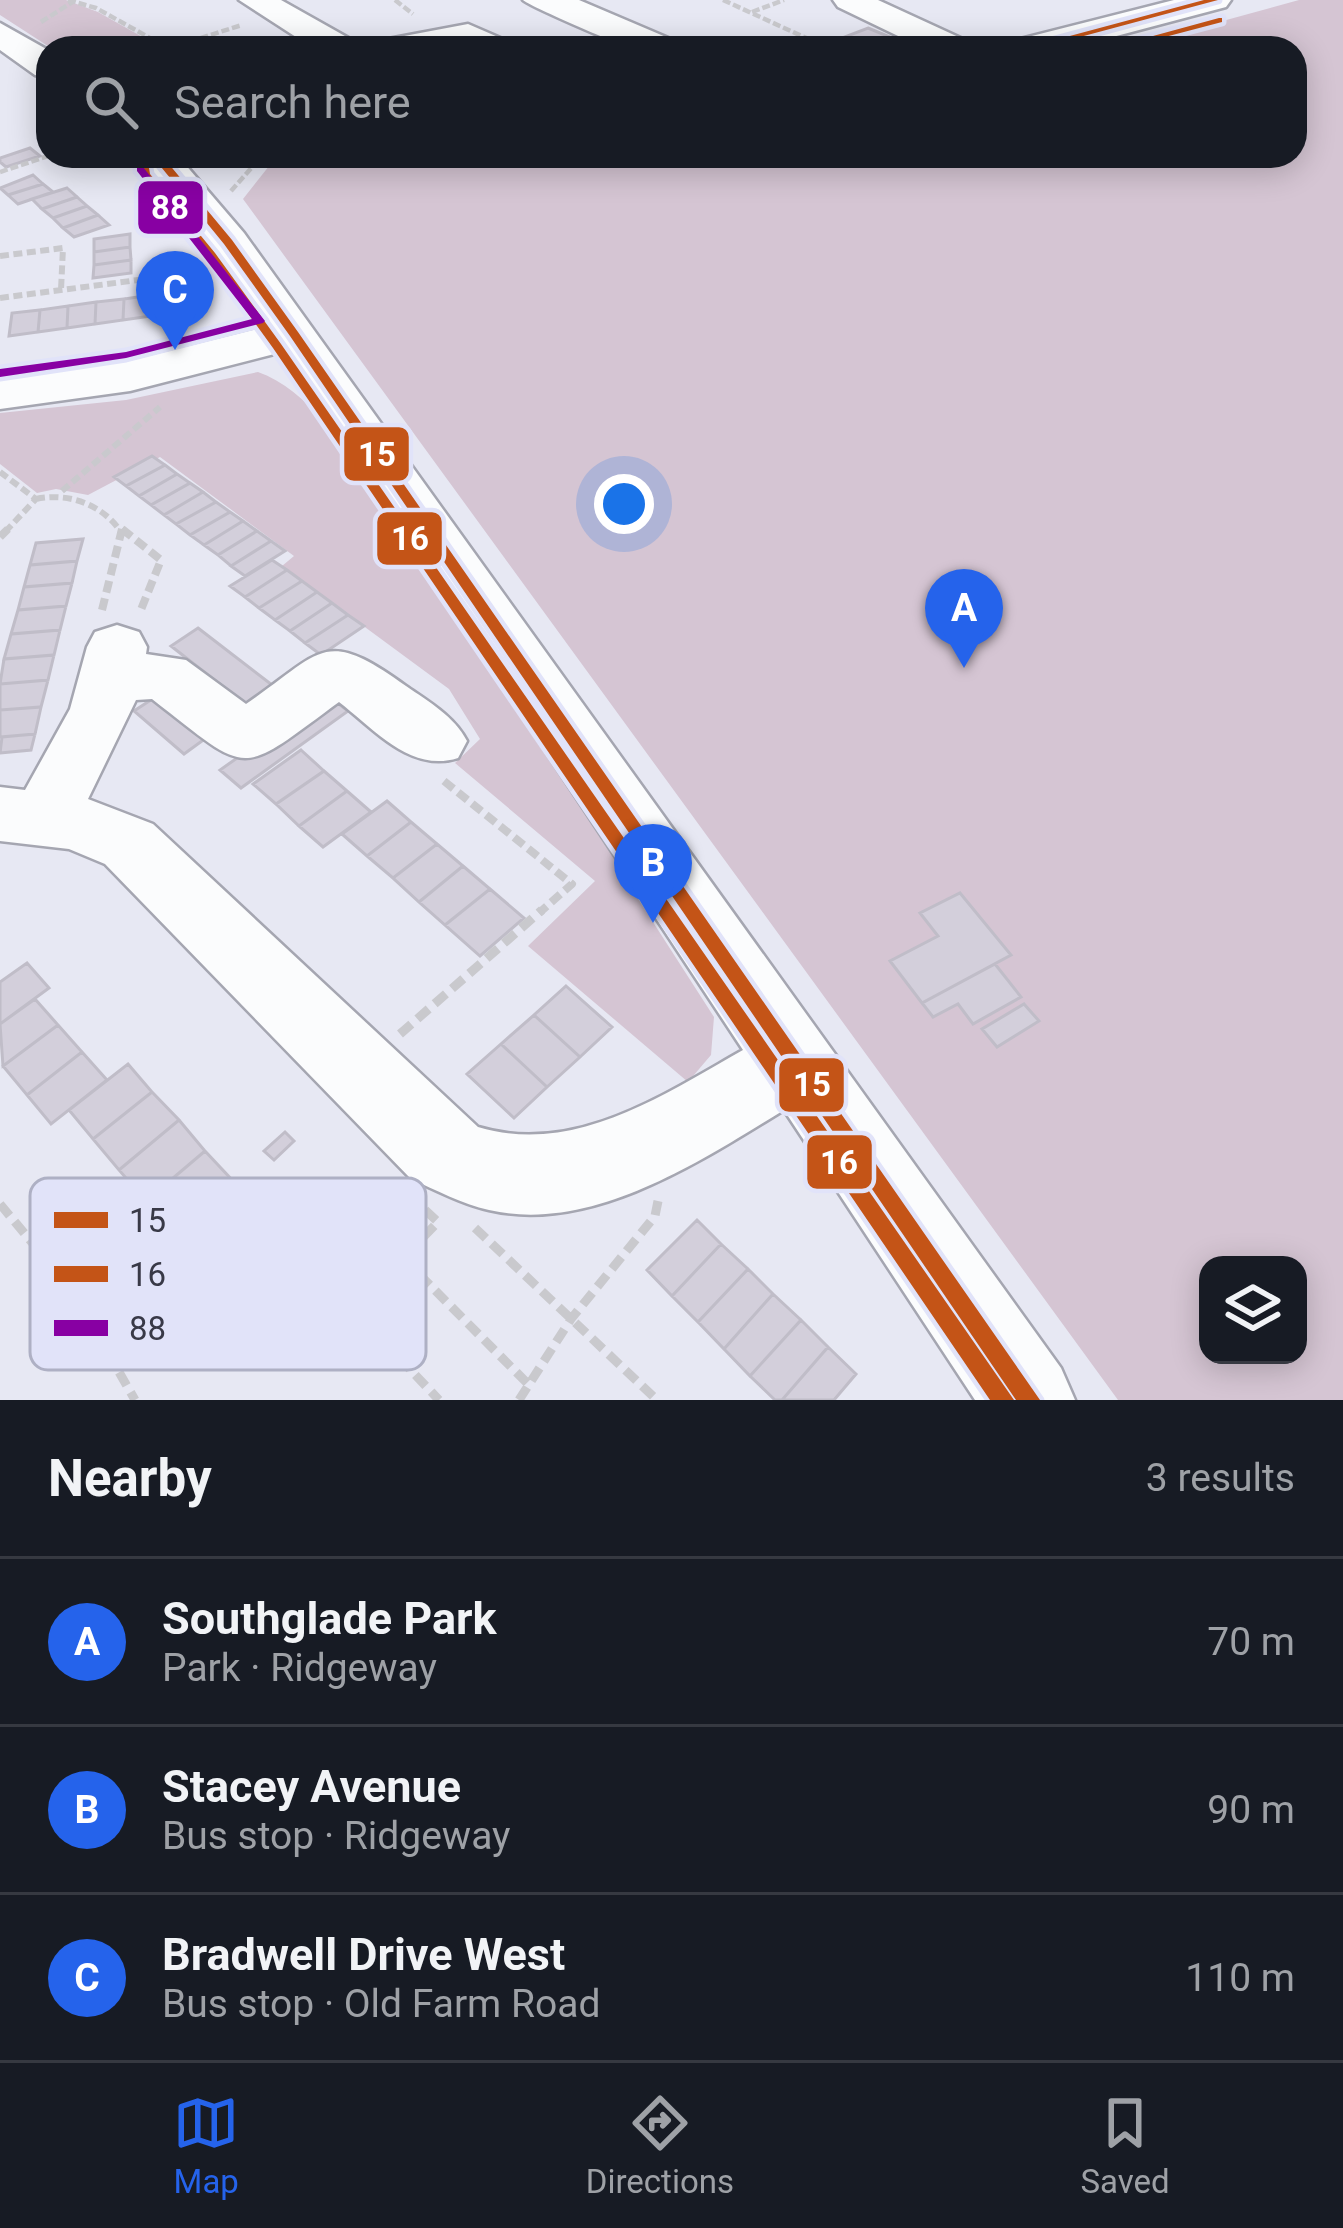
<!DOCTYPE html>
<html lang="en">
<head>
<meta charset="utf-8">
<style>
  body { margin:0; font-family:Roboto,sans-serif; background:#20242c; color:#f1f3f6 }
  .controls { position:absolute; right:36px; bottom:36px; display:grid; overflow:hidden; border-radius:24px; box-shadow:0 6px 30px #0003 }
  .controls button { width:108px; height:108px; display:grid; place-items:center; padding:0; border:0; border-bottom:3px solid #363941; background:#171b24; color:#f1f3f6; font:60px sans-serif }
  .you { position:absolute; left:624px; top:504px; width:42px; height:42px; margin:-30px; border:9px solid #fff; border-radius:50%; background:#1a73e8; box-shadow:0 0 0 18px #1a73e833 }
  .badge { display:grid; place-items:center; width:78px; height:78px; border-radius:50%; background:#2563eb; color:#fff; font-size:39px; font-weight:700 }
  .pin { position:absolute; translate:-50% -99px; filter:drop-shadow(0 3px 6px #0008) }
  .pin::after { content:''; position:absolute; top:63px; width:42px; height:36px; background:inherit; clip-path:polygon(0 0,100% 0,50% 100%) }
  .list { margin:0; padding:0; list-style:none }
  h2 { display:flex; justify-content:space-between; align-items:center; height:156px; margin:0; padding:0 48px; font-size:51px }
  h2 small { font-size:39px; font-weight:400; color:#9ea1a6 }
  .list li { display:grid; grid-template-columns:78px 1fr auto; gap:36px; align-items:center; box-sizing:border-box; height:168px; padding:0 48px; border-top:3px solid #363941 }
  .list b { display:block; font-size:45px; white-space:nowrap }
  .list p { margin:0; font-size:39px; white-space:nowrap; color:#9ea1a6 }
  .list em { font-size:39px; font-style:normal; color:#9ea1a6 }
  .icon { flex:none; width:66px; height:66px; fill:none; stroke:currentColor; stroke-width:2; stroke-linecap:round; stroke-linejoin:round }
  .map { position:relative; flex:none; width:1343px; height:1400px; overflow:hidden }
  .search { position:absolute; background:#171b24; box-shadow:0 6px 30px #0003; left:36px; right:36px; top:36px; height:132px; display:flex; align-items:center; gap:30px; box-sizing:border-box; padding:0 42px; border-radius:36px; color:#9ea1a6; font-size:45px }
  .sheet { height:660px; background:#171b24 }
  nav { display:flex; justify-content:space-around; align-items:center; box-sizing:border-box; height:168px; border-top:3px solid #363941; background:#171b24; font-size:33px; color:#9ea1a6 }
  nav a { display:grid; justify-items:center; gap:6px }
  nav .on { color:#2563eb }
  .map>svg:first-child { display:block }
  .green { fill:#d5c5d3; fill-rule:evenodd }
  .building { fill:#d3cfdb; stroke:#c0bdc8; stroke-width:3 }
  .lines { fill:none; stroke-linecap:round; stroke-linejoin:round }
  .minor-casing { stroke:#a5a6b1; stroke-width:5 }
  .path-far3 { stroke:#c9c9cd; stroke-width:4.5; stroke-dasharray:8 3; stroke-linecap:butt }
  .path-far2 { stroke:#c9c9cd; stroke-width:6; stroke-dasharray:9 4.5; stroke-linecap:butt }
  .path-far1 { stroke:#c9c9cd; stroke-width:8; stroke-dasharray:12 6; stroke-linecap:butt }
  .path { stroke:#c9c9cd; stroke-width:9; stroke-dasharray:15 8; stroke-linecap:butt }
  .minor { fill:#fbfcfd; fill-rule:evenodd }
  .bus-1-casing { stroke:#e1e3f9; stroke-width:9 }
  .bus-2-casing { stroke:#e1e3f9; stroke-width:9 }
  .bus-3-casing { stroke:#e1e3f9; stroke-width:9 }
  .bus-1 { fill:#c45417; fill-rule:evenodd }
  .bus-2 { fill:#c45417; fill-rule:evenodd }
  .bus-3 { fill:#8800a3; fill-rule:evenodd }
  .key { fill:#e1e3f9; stroke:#aeb0c4; stroke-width:3 }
  .key-label { font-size:33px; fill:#383947 }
  .line-badge { stroke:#e1e3f9; stroke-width:4.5 }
  .badge-label { font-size:33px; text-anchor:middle; font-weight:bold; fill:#fff }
</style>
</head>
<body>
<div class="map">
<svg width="1343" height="1400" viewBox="0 0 1343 1400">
  <rect width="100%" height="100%" fill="#e7e8f3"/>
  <path class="green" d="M0,0H66L98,12L162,48H51L0,15Z
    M1299,0H1343V1400H1118L243,199L277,156H1295V48H1124ZM1208,1265H1298V1355H1208Z
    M258,372C309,390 341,445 373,486C470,607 554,738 641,868L624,877L714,1017L711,1055L688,1082L528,946L595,881L455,763L480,739L449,689L282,566L294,556L160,457L88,495L56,489L37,493L0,464V413L126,400Z"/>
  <path class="building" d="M868,28L890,37L869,46L847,36Z
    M30,148L40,156L6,167L0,162V158Z
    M33,175L43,184L8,195L0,188Z
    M43,184L53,192L18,204L8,195Z
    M67,188L77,197L42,209L32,199Z
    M77,197L87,206L53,218L42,209Z
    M87,206L98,215L63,228L53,218Z
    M98,215L109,225L74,237L63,228Z
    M130,234V247L94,252V239Z
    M130,247L131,260L94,265V252Z
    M131,260V273L93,278L94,265Z
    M151,295V316L123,320L124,299Z
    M124,299L123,320L95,324L96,302Z
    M96,302L95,324L67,328L68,306Z
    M68,306L67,328L38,332L40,310Z
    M40,310L38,332L9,336L12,313Z
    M152,456L165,465L126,486L114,477Z
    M165,465L177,474L139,496L126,486Z
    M177,474L190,483L151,505L139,496Z
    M190,483L203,492L164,515L151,505Z
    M203,492L216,502L176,524L164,515Z
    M216,502L230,512L190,535L176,524Z
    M230,512L243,521L204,545L190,535Z
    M243,521L257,531L218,555L204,545Z
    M257,531L271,541L231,566L218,555Z
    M83,539L77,561L30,565L36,543Z
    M271,541L285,551L245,576L231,566Z
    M272,560L287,570L245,597L230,586Z
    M77,561L72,583L24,587L30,565Z
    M287,570L302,581L259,608L245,597Z
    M302,581L317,592L275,620L259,608Z
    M72,583L66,606L18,610L24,587Z
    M317,592L332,603L290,631L275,620Z
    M332,603L348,615L305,643L290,631Z
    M66,606L60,630L11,634L18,610Z
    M348,615L364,626L321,655L305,643Z
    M198,628L276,688L249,707L171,646Z
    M60,630L54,655L4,659L11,634Z
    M54,655L48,680L0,684L4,659Z
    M48,680L41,707L0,710V684Z
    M163,692L213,733L184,754L134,711Z
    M327,695L348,711L241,788L220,770Z
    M41,707L35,734L0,737V710Z
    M35,734L31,750L0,753L2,737Z
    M301,750L324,771L276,804L253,784Z
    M324,771L347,791L299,826L276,804Z
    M347,791L371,812L323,847L299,826Z
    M387,801L411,822L367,856L342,834Z
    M411,822L437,844L393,878L367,856Z
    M437,844L463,866L419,902L393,878Z
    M463,866L490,889L445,925L419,902Z
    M490,889L524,918L480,956L445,925Z
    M960,893L1011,955L922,1003L890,961L938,936L920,913Z
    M27,963L49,988L0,1024V982Z
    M995,964L1021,997L973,1024L958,1004L933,1017L922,1003Z
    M566,986L612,1027L580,1057L534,1015Z
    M35,999L58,1025L3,1066L0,1024Z
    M1024,1004L1039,1021L997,1047L982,1029Z
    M534,1015L580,1057L547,1087L501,1044Z
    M58,1025L82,1052L27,1095L3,1066Z
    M501,1044L547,1087L514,1118L467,1074Z
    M82,1052L107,1080L51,1124L27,1095Z
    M128,1064L152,1092L93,1139L69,1110Z
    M152,1092L179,1120L119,1170L93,1139Z
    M179,1120L205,1151L146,1201L119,1170Z
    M285,1132L294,1141L274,1160L264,1151Z
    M205,1151L233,1181L173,1233L146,1201Z
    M697,1220L721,1244L672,1296L647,1270Z
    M721,1244L748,1269L698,1322L672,1296Z
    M748,1269L773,1294L724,1349L698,1322Z
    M773,1294L801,1320L750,1376L724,1349Z
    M801,1320L828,1347L782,1400H775L750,1376Z
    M828,1347L856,1374L834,1400H782Z"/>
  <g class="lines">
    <g class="minor-casing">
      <path id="minor" d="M239,0H281L352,40L357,48H313Z
        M523,0H579L673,40L678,48C663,48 644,51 629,47C617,44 527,5 523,0Z
        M833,0H878L965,40L970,48H923L838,7Z
        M1174,0H1231L1226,7L1071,48H1011L1016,40Z
        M0,23L48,50V78L35,75L0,50Z
        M468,24L505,40L510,48H378L383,40Z
        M136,156H178L244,233L1061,1368L1075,1400H975L784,1110C701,1161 591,1234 489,1210C462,1204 436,1190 411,1179L105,864L69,849L0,841V787L25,790L70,709L87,647L95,632L117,625L139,632L147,647L146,654L186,660L246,704C323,651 323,626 406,686C429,702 454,716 467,741L458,758C411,773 375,730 339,702C237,777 252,777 152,699L136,700L88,799L153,824L478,1127C574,1156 663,1095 743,1050L282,352L130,391L0,409V379L129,361L265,327L212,251Z"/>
    </g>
    <path class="path-far3" d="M68,0L96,8L168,48
      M395,0L413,14
      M723,0L828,48
      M752,12L784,0
      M41,22L74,1
      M169,48L242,25
      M0,172L48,156
      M231,191L262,156"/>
    <path class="path-far2" d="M0,256L63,248L61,290
      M0,298L184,274
      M0,472L36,499L5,532
      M62,491L160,407
      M36,499C69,492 103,505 121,532
      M122,529L126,532"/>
    <path class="path-far1" d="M122,529L161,560L140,612
      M0,537L8,529
      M102,610L122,529
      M444,781L572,884L539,913"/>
    <path class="path" d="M400,1034L542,910
      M414,1203L354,1262L363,1270L424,1209L438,1222L353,1309L439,1400
      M0,1204L73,1292L135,1400
      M475,1228L657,1400
      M403,1258L529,1385
      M519,1400L571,1319L655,1216L658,1201"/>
    <use href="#minor" class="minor"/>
    <g class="bus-1-casing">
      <path id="bus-1" d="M1204,0H1218L1039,48H1025Z
        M171,156H186L168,163L232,240L298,332L1040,1400H1016L290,336L224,244L157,162Z"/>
    </g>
    <g class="bus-2-casing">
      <path id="bus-2" d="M1219,18H1222V22L1123,48H1109Z
        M137,156H147L150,174L215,253L281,344L1014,1400H990L273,348L207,257L142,176Z"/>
    </g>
    <g class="bus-3-casing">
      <path id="bus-3" d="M137,167H143L265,321L263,323L126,358L0,377V369L126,352L252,319L137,171Z"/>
    </g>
    <use href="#bus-1" class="bus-1"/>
    <use href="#bus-2" class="bus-2"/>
    <use href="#bus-3" class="bus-3"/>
  </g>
  <rect x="30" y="1178" width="396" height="192" rx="18" class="key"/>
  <rect x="54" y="1212" width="54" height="16" fill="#c45417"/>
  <rect x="54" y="1266" width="54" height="16" fill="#c45417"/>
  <rect x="54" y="1320" width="54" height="16" fill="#8800a3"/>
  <g class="key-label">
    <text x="129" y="1232">15</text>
    <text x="129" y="1286">16</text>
    <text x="129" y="1340">88</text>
  </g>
  <g class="line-badge">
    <rect x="136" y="179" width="69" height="57" rx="12" fill="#8800a3"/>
    <rect x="342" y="425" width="69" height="58" rx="12" fill="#c45417"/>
    <rect x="375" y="510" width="69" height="57" rx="12" fill="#c45417"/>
    <rect x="777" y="1056" width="69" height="58" rx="12" fill="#c45417"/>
    <rect x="805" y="1133" width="69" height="58" rx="12" fill="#c45417"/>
  </g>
  <g class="badge-label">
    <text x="170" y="219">88</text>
    <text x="377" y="466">15</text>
    <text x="410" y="550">16</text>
    <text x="812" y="1096">15</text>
    <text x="839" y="1174">16</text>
  </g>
</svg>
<div class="controls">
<button><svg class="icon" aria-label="layers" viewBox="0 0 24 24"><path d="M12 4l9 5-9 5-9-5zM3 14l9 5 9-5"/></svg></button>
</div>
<div class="you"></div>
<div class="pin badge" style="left:964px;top:668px">A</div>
<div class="pin badge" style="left:653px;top:923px">B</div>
<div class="pin badge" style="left:175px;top:350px">C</div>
<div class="search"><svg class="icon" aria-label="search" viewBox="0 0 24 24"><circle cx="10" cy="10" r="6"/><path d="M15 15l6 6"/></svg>Search here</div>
</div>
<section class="sheet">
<h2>Nearby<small>3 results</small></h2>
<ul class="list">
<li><span class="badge">A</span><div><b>Southglade Park</b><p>Park · Ridgeway</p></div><em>70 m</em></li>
<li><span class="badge">B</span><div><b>Stacey Avenue</b><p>Bus stop · Ridgeway</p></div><em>90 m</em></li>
<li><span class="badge">C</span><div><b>Bradwell Drive West</b><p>Bus stop · Old Farm Road</p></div><em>110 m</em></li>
</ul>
</section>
<nav>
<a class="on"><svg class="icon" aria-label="map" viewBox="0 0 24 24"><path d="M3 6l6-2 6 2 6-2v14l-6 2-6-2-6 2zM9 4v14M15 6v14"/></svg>Map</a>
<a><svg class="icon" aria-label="directions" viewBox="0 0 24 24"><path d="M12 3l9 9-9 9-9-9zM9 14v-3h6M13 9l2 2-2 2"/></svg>Directions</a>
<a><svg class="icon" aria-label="saved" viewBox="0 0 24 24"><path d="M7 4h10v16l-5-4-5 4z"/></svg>Saved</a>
</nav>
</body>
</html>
